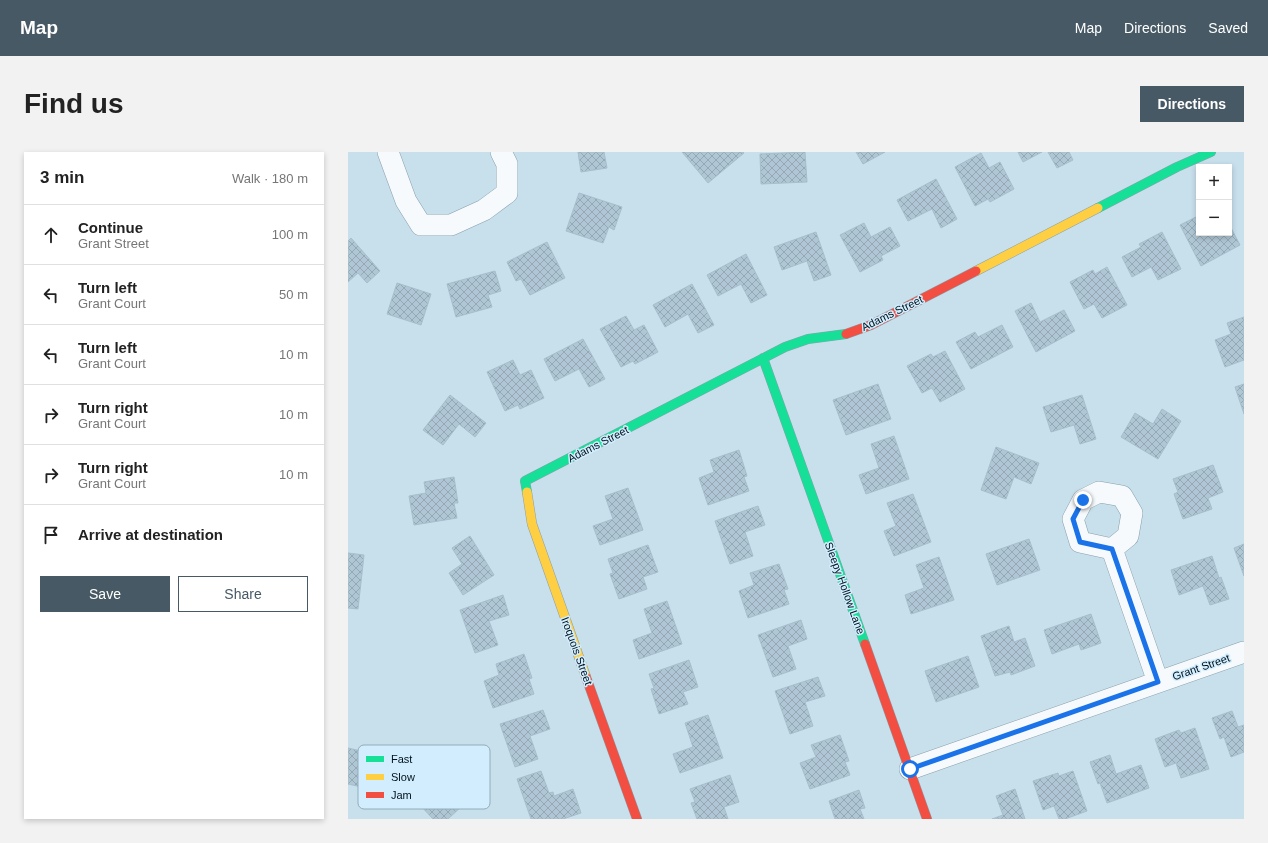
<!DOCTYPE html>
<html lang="en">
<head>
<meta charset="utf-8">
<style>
  body { margin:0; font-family:Arial,sans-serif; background:#f2f2f2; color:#222 }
  .controls { position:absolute; right:12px; top:12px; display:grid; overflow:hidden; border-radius:0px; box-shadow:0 2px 6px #0003 }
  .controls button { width:36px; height:36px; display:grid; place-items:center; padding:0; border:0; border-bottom:1px solid #e0e0e0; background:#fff; color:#222; font:20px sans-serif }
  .stop { position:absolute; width:12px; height:12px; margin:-9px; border:3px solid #1a73e8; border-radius:50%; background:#fff }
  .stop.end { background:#1a73e8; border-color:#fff; box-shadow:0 1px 4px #0008 }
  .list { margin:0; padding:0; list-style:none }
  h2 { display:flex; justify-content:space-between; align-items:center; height:52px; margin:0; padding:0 16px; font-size:17px }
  h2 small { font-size:13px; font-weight:400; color:#767676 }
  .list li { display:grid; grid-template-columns:26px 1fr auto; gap:12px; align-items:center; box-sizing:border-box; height:60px; padding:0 16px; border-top:1px solid #e0e0e0 }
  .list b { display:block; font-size:15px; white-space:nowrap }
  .list p { margin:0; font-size:13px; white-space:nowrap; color:#767676 }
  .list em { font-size:13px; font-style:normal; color:#767676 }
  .actions { display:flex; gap:8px; padding:12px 16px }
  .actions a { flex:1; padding:9px 0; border:1px solid #465965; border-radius:0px; text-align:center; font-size:14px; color:#465965 }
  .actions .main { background:#465965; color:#fff }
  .icon { flex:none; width:22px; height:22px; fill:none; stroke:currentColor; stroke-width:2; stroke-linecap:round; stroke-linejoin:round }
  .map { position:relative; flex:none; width:896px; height:667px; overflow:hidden; border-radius:0px }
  header { display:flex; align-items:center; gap:24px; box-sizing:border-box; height:56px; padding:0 20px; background:#465965; color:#fff }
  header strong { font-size:19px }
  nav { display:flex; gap:22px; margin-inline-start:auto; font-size:14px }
  .intro { display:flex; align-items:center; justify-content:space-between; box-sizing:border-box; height:96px; padding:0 24px }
  h1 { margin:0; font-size:28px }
  .button { padding:10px 18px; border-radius:0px; background:#465965; color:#fff; font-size:14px; font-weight:700 }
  main { display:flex; gap:24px; padding:0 24px }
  aside { flex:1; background:#fff; border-radius:0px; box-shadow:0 2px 6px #0003 }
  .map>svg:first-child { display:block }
  .building { fill:url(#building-cross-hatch); stroke:#a6bfcc }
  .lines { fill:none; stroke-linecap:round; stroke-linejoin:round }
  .street-casing { stroke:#87a0ad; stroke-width:22 }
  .fast-casing { stroke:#87a0ad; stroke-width:10 }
  .slow-casing { stroke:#87a0ad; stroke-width:10 }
  .jam-casing { stroke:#87a0ad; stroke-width:10 }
  .street { stroke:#f7fafc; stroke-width:21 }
  .fast { stroke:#16e098; stroke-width:9 }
  .slow { stroke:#ffcf43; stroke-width:9 }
  .jam { stroke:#f24e42; stroke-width:9 }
  .route { stroke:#1a73e8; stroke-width:5 }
  .labels { text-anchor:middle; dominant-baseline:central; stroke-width:3; stroke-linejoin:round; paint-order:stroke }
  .street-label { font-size:11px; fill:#00111c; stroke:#d2eefe }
  .key { fill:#d2eefe; stroke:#93acba; stroke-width:1 }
  .key-label { font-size:11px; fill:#00111c }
</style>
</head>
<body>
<header>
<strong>Map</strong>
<nav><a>Map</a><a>Directions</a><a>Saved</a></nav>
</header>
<div class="intro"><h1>Find us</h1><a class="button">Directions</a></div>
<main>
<aside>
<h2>3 min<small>Walk · 180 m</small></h2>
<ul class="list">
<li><svg class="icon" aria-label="ahead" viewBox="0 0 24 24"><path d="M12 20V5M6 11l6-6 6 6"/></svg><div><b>Continue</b><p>Grant Street</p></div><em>100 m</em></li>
<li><svg class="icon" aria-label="left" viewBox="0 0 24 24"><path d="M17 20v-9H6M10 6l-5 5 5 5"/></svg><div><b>Turn left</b><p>Grant Court</p></div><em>50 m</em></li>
<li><svg class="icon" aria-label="left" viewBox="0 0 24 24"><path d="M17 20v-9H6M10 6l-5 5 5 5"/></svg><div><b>Turn left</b><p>Grant Court</p></div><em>10 m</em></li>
<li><svg class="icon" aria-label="right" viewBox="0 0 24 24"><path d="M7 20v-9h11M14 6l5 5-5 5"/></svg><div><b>Turn right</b><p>Grant Court</p></div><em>10 m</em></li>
<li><svg class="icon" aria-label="right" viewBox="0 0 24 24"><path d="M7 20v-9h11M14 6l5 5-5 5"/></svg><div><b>Turn right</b><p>Grant Court</p></div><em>10 m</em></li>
<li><svg class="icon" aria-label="arrive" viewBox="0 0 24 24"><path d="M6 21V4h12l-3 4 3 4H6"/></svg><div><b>Arrive at destination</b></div></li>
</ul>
<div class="actions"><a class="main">Save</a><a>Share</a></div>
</aside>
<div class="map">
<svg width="896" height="667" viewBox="0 0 896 667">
  <defs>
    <pattern id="building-cross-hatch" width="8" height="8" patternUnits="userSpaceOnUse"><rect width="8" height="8" fill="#afc6d4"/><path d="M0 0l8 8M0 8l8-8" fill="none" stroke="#95a9b5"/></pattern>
  </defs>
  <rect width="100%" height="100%" fill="#c8dfec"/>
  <path class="building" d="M230,0H256L259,16L233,20Z
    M334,0H395L396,1L360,31Z
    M457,0L459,30L413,32L412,2Z
    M508,0H537L515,12Z
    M670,0H694L675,10Z
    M700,0H721L725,8L709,16Z
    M633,1L641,16L652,10L666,37L642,50L640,47L627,54L607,15Z
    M588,27L609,67L593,76L584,57L560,69L549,48Z
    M231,41L274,55L266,78L261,75L255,91L218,79Z
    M848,65L851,71V81H856L858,84L863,81H881V72L892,93L853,114L832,73Z
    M516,71L523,85L542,75L552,94L533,104L535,108L512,120L492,83Z
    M468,80L483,123L466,129L459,109L434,118L426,95Z
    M814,80L833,117L810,128L803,115L784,125L774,105L793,95L791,92Z
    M3,86L32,119L19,131L10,121L0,130V89Z
    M199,90L217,126L182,143L173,127L168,129L159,110Z
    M398,102L419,143L403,151L393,132L370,144L359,123Z
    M759,115L779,153L754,166L746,152L736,157L722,130L745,118L747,122Z
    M147,119L153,139L140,143L144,155L108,165L99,132Z
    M49,131L83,142L73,173L39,162Z
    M344,132L366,173L350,181L340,162L317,175L305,153Z
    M683,151L692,170L716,158L727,179L688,200L667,159Z
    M278,164L286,178L296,173L310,200L287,212L285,209L273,215L252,177Z
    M896,165V208L877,215L867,188L883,182L879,171Z
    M654,173L665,195L623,217L608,190L627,180L630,185Z
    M235,187L257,227L241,235L231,217L207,229L196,207Z
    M597,199L617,237L592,250L584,236L574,241L559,214L583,202L585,205Z
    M165,208L172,223L183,218L196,246L172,257L170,253L157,259L139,220Z
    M530,232L543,267L498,283L485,248Z
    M896,232V262L887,235Z
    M102,243L138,271L127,285L111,272L95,293L75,278Z
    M734,243L748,287L732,292L726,273L703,280L695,255Z
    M814,257L833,269L810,307L773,285L787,261L805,272Z
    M546,284L561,327L518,342L511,323L531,316L523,292Z
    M648,295L691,311L683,332L666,325L658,347L633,338Z
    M391,298L399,324L396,325L401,339L360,353L351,326L366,320L362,308Z
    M865,313L875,340L860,346L864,357L835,367L826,342L830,340L825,327Z
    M106,325L110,351H106L109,366L66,373L61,344L78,341L76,330Z
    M280,336L295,378L252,393L245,374L265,367L257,344Z
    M565,342L583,390L546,404L536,379L548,374L539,351Z
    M410,354L417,373L397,380L405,404L382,412L367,369Z
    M122,384L146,423L115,443L101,421L114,412L104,396Z
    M681,387L692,418L649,433L638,402Z
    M896,392V424L886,396Z
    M300,393L310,420L295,425L299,437L271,447L262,422L265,421L260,407Z
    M0,401L16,403L10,457L0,456Z
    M864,404L871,426L873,425L881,447L862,453L855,434L831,443L823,418Z
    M591,405L606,448L563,462L557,443L576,436L568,413Z
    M431,412L440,437L436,438L441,452L400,466L391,439L406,433L402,421Z
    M155,443L161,463L141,469L150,493L127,501L112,458Z
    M319,449L334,492L291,507L285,488L304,481L296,457Z
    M743,462L753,491L733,498L731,492L704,502L696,478Z
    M453,468L459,487L440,494L448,517L425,525L410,483Z
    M661,474L666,490L677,486L687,514L663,523L662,520L647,524L633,484Z
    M176,502L184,526L181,527L186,542L145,556L136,529L151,523L148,512Z
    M620,504L631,535L588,550L577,519Z
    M341,508L350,535L335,540L340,552L311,562L303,537L306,536L301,522Z
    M470,525L477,544L457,550L465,574L442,582L427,539Z
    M195,558L202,577L182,584L190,607L167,615L152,572Z
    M884,559L890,575L896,573V600L883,605L876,585L872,587L864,566Z
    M360,563L375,606L332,621L325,602L345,595L337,571Z
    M847,576L861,617L833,626L828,611L817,615L807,587L831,578L833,581Z
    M492,583L501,609L497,610L502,623L462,637L452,611L468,605L463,593Z
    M0,596L43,606L35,640L0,632Z
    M762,603L768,622L793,613L801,636L759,651L752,631L750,632L742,610Z
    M82,617L115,653L100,667H85L58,638Z
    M193,619L201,641L205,640L206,644L225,637L233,661L215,667H183L169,627Z
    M725,619L739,659L717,667H711L706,654L695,658L685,629L710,621L711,624Z
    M382,623L391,650L376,655L380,667H349L343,651L347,650L342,637Z
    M667,637L677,667H644L655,663L648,644Z
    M511,638L517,656L512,657L516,667H487L481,649Z"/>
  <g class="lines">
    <g class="street-casing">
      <path id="street" d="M40,0L58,49L73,73H103L136,58L159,41V12L153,0
        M764,397L732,390L725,367L735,348L751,340L774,344L784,361L780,384L764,397L810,530
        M562,617L896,500"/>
    </g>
    <g class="fast-casing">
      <path id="fast" d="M750,56L829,15L863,0
        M415,206L517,492
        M179,340L177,329L437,195L460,187L498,182"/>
    </g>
    <g class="slow-casing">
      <path id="slow" d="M628,119L750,56
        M179,340L184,372L238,525"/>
    </g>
    <g class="jam-casing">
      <path id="jam" d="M498,182L523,173L628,119
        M517,492L579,667
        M238,525L289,667"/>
    </g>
    <use href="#street" class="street"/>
    <use href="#fast" class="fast"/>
    <use href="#slow" class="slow"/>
    <use href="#jam" class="jam"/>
  </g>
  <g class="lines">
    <path class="route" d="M562,617L810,530L764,397L732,390L725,367L735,348"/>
  </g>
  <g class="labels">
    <g class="street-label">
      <text transform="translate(544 161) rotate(-26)">Adams Street</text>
      <text transform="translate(250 292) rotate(-27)">Adams Street</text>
      <text transform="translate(497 436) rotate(70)">Sleepy Hollow Lane</text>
      <text transform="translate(229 499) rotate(70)">Iroquois Street</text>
      <text transform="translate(853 515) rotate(-19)">Grant Street</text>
    </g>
  </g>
  <rect x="10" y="593" width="132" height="64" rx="6" class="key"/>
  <rect x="18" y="604" width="18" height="6" fill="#16e098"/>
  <rect x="18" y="622" width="18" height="6" fill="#ffcf43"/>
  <rect x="18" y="640" width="18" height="6" fill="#f24e42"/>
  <g class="key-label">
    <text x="43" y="611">Fast</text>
    <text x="43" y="629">Slow</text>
    <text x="43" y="647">Jam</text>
  </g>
</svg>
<div class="controls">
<button>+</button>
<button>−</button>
</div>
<div class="stop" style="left:562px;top:617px"></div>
<div class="stop end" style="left:735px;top:348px"></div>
</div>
</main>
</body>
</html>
